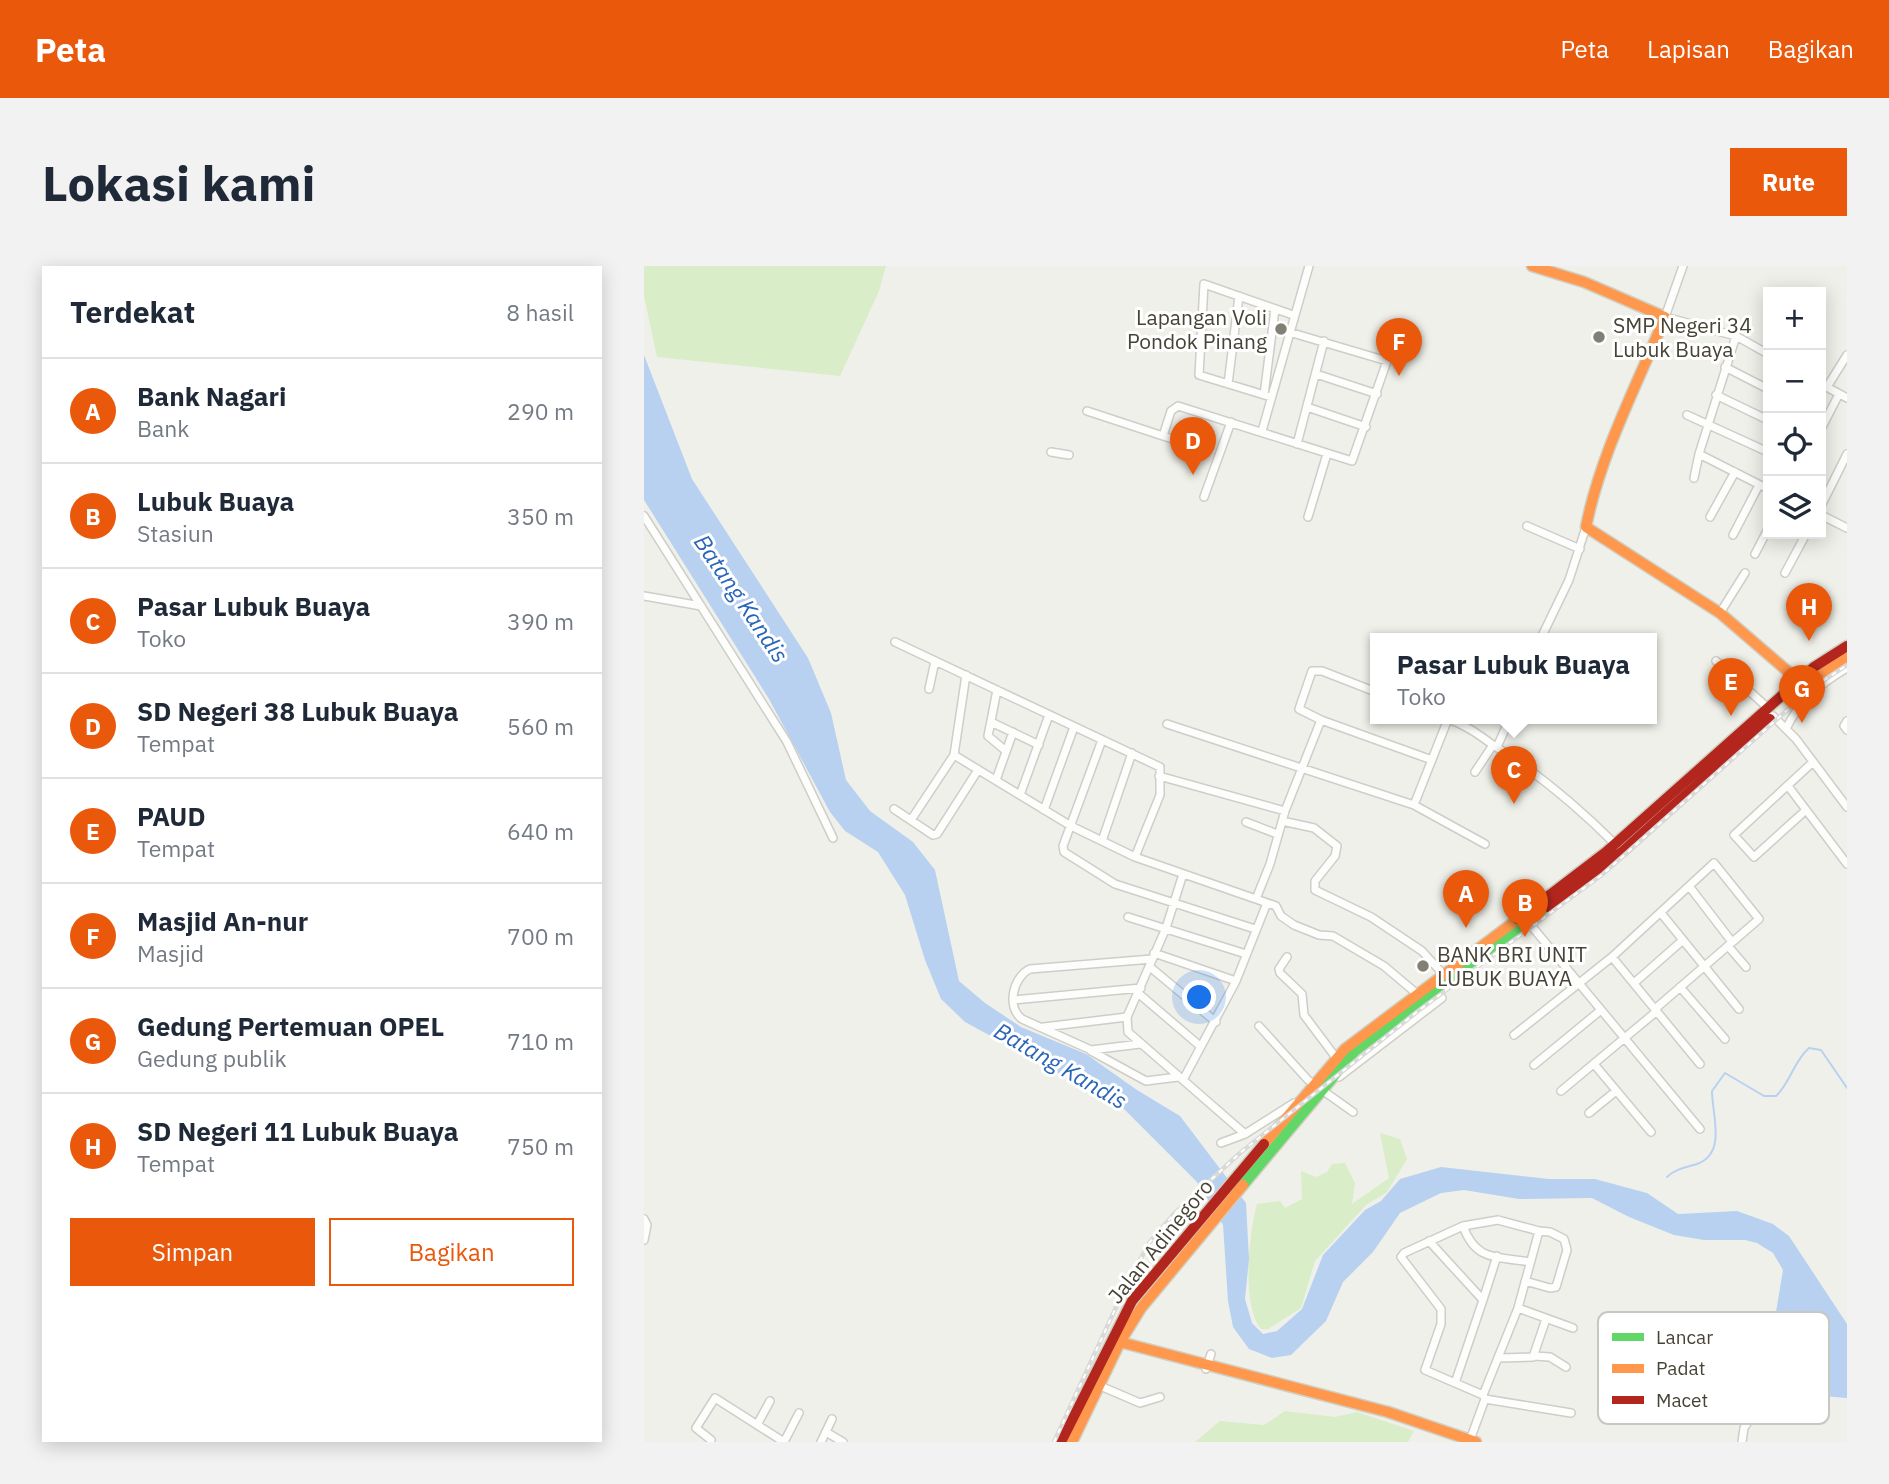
<!DOCTYPE html>
<html lang="id">
<head>
<meta charset="utf-8">
<style>
  body { margin:0; font-family:"IBM Plex Sans",sans-serif; background:#f2f2f3; color:#1f2937 }
  .controls { position:absolute; right:21px; top:21px; display:grid; overflow:hidden; border-radius:0px; box-shadow:0 4px 18px #0003 }
  .controls button { width:63px; height:63px; display:grid; place-items:center; padding:0; border:0; border-bottom:2px solid #e0e1e3; background:#fff; color:#1f2937; font:35px sans-serif }
  .you { position:absolute; left:556px; top:732px; width:24px; height:24px; margin:-18px; border:5px solid #fff; border-radius:50%; background:#1a73e8; box-shadow:0 0 0 10px #1a73e833 }
  .badge { display:grid; place-items:center; width:46px; height:46px; border-radius:50%; background:#ea580c; color:#fff; font-size:23px; font-weight:700 }
  .pin { position:absolute; translate:-50% -58px; filter:drop-shadow(0 2px 4px #0008) }
  .pin::after { content:''; position:absolute; top:37px; width:24px; height:21px; background:inherit; clip-path:polygon(0 0,100% 0,50% 100%) }
  .popup { position:absolute; left:726px; top:367px; width:287px; height:91px; box-sizing:border-box; display:grid; place-content:center; border-radius:0px; background:#fff; filter:drop-shadow(0 2px 5px #0005); font-size:23px; white-space:nowrap; color:#747a83 }
  .popup b { font-size:26px; color:#1f2937 }
  .popup::after { content:''; position:absolute; left:50%; top:100%; margin-left:-14px; border:14px solid transparent; border-top-color:#fff }
  .list { margin:0; padding:0; list-style:none }
  h2 { display:flex; justify-content:space-between; align-items:center; height:91px; margin:0; padding:0 28px; font-size:30px }
  h2 small { font-size:23px; font-weight:400; color:#747a83 }
  .list li { display:grid; grid-template-columns:46px 1fr auto; gap:21px; align-items:center; box-sizing:border-box; height:105px; padding:0 28px; border-top:2px solid #e0e1e3 }
  .list b { display:block; font-size:26px; white-space:nowrap }
  .list p { margin:0; font-size:23px; white-space:nowrap; color:#747a83 }
  .list em { font-size:23px; font-style:normal; color:#747a83 }
  .actions { display:flex; gap:14px; padding:21px 28px }
  .actions a { flex:1; padding:16px 0; border:2px solid #ea580c; border-radius:0px; text-align:center; font-size:24px; color:#ea580c }
  .actions .main { background:#ea580c; color:#fff }
  .icon { flex:none; width:38px; height:38px; fill:none; stroke:currentColor; stroke-width:2; stroke-linecap:round; stroke-linejoin:round }
  .map { position:relative; flex:none; width:1203px; height:1176px; overflow:hidden; border-radius:0px }
  header { display:flex; align-items:center; gap:42px; box-sizing:border-box; height:98px; padding:0 35px; background:#ea580c; color:#fff }
  header strong { font-size:33px }
  nav { display:flex; gap:38px; margin-inline-start:auto; font-size:24px }
  .intro { display:flex; align-items:center; justify-content:space-between; box-sizing:border-box; height:168px; padding:0 42px }
  h1 { margin:0; font-size:49px }
  .button { padding:18px 32px; border-radius:0px; background:#ea580c; color:#fff; font-size:24px; font-weight:700 }
  main { display:flex; gap:42px; padding:0 42px }
  aside { flex:1; background:#fff; border-radius:0px; box-shadow:0 4px 18px #0003 }
  .map>svg:first-child { display:block }
  .green { fill:#d8edc8 }
  .water { fill:#b8d1f0 }
  .lines { fill:none; stroke-linecap:round; stroke-linejoin:round }
  .stream { stroke:#b8d1f0; stroke-width:2 }
  .street-casing { stroke:#cecdc7; stroke-width:10 }
  .fast-casing { stroke:#d0cec0; stroke-width:13 }
  .slow-casing { stroke:#d0cec0; stroke-width:13 }
  .jam-casing { stroke:#d0cec0; stroke-width:13 }
  .street { stroke:#fdfdfc; stroke-width:7 }
  .fast { stroke:#63d668; stroke-width:10 }
  .slow { stroke:#ff974d; stroke-width:10 }
  .jam { stroke:#b3261e; stroke-width:10 }
  .rail-casing { stroke:#d9d9d8; stroke-width:4.5 }
  .rail { stroke:#fff; stroke-width:2; stroke-dasharray:5; stroke-linecap:butt }
  .poi-dot { fill:#828074; stroke:#fff; stroke-width:2.5 }
  .labels { text-anchor:middle; dominant-baseline:central; stroke-width:6; stroke-linejoin:round; paint-order:stroke }
  .poi-label { font-size:21px; fill:#474335; stroke:#fff; text-anchor:start }
  .street-label { font-size:21px; fill:#474335; stroke:#fff }
  .water-label { font-size:23px; font-style:italic; fill:#2965b8; stroke:#fff }
  .key { fill:#fff; stroke:#c8c7c2; stroke-width:2 }
  .key-label { font-size:19px; fill:#474335 }
</style>
</head>
<body>
<header>
<strong>Peta</strong>
<nav><a>Peta</a><a>Lapisan</a><a>Bagikan</a></nav>
</header>
<div class="intro"><h1>Lokasi kami</h1><a class="button">Rute</a></div>
<main>
<aside>
<h2>Terdekat<small>8 hasil</small></h2>
<ul class="list">
<li><span class="badge">A</span><div><b>Bank Nagari</b><p>Bank</p></div><em>290 m</em></li>
<li><span class="badge">B</span><div><b>Lubuk Buaya</b><p>Stasiun</p></div><em>350 m</em></li>
<li><span class="badge">C</span><div><b>Pasar Lubuk Buaya</b><p>Toko</p></div><em>390 m</em></li>
<li><span class="badge">D</span><div><b>SD Negeri 38 Lubuk Buaya</b><p>Tempat</p></div><em>560 m</em></li>
<li><span class="badge">E</span><div><b>PAUD</b><p>Tempat</p></div><em>640 m</em></li>
<li><span class="badge">F</span><div><b>Masjid An-nur</b><p>Masjid</p></div><em>700 m</em></li>
<li><span class="badge">G</span><div><b>Gedung Pertemuan OPEL</b><p>Gedung publik</p></div><em>710 m</em></li>
<li><span class="badge">H</span><div><b>SD Negeri 11 Lubuk Buaya</b><p>Tempat</p></div><em>750 m</em></li>
</ul>
<div class="actions"><a class="main">Simpan</a><a>Bagikan</a></div>
</aside>
<div class="map">
<svg width="1203" height="1176" viewBox="0 0 1203 1176">
  <rect width="100%" height="100%" fill="#f0f0ea"/>
  <path class="green" d="M0,0H242L235,25L196,110L13,91L0,30Z
    M736,867L756,873L763,893L743,926L722,939L671,995L657,1042L624,1063H617C597,1038 605,968 613,938L636,935L641,942L658,933L657,905L672,911L683,906L688,898L701,897L711,917L708,938L745,912Z
    M641,1145L691,1151L713,1146L770,1165L764,1176H551L576,1155L620,1159Z"/>
  <path class="water" d="M0,89L48,213L164,392L187,447L202,514L226,545L269,576L291,604L315,715L341,737L377,761L442,788L493,824L536,850L602,937L605,993L601,1033L608,1057L619,1068L633,1065L658,1043L679,989L721,944L737,935L756,913L797,901L905,913H951L1003,927L1034,948L1093,945L1129,958L1145,970L1203,1058V1132L1178,1130L1141,1094L1130,1058L1139,1004L1129,987L1113,977L1101,974H1060L1030,969L985,951L948,932L875,933L820,924L797,927L756,947L729,986L699,1016L682,1055L647,1089L628,1092L605,1083L589,1061L584,1035L579,959L553,916L479,842L321,756L297,733L281,694L261,629L234,586L201,565L186,546L125,433L0,234Z"/>
  <g class="lines">
    <path class="stream" d="M1023,911C1031,903 1043,901 1053,898C1083,887 1068,849 1068,825L1081,807L1120,830H1132C1147,816 1149,796 1165,782L1177,784L1203,822"/>
    <g class="street-casing">
      <path id="street" d="M1039,0L1021,51L1092,70L1055,188L1124,223
        M1092,70L1124,88
        M1081,101L1124,123
        M672,108L733,128
        M584,118L595,30
        M1177,118L1203,132
        M1183,121L1203,89
        M620,129L631,43
        M1072,129L1124,154
        M627,131L555,109L560,18L649,49
        M663,141L722,161
        M443,145L519,170L527,145L534,140L708,195L743,95L645,66
        M1043,149L1124,186
        M1177,163L1195,128
        M618,165L665,0
        M519,170L545,178L548,197
        M653,178L680,75
        M407,186L425,189
        M1050,212L1055,188
        M560,231L587,156
        M1177,240L1203,188
        M1177,249L1203,262
        M0,250L143,476L189,572
        M664,251L683,188
        M1066,251L1091,206
        M883,260L936,283
        M1089,269L1115,219
        M1111,288L1124,263
        M1141,307L1162,268
        M0,330L57,340
        M1076,347L1101,307
        M897,372L925,314L942,261
        M251,376L516,501V529L491,591
        M1072,395L1124,442
        M322,409L310,489L427,560L491,591L632,640L637,650L650,659L675,669L689,670L740,700L772,727
        M285,423L291,395
        M353,424L344,470L362,485
        M1129,450L1152,473L1203,541
        M802,452C820,458 834,468 849,479C895,508 933,540 971,578
        M677,454L788,494
        M1203,455L1200,460L1203,464
        M347,456L395,479
        M523,458L770,539L841,578
        M1142,463C1155,435 1176,418 1203,402
        M458,474L419,580L420,586L471,618L611,663
        M853,481L866,452
        M831,506L849,479
        M515,510L641,545
        M352,514L369,466
        M1144,520L1203,598
        M376,529L405,449
        M770,539L804,453
        M250,543L289,569L293,568L334,504
        M400,544L430,461
        M1162,544L1110,591L1090,569L1169,496
        M267,554L310,489
        M638,555L670,562L693,580L691,590L671,615V624L727,651L778,685L798,707
        M602,556L633,568
        M458,575L488,487
        M539,608L522,662L483,751L484,766L601,868L650,837
        M1045,620L1088,676
        M612,633L626,598L641,545L677,454L655,443L668,405H678L732,426
        M1017,647L1095,743
        M484,651L602,688
        M885,657L1056,863
        M1084,680L1102,701
        M510,687L592,715
        M643,691L635,703L636,707L658,728L660,749L693,793
        M968,691L1056,798
        M506,701L572,756
        M990,717L1039,674
        M1036,721L1081,773
        M494,727L556,780
        M369,734L497,722
        M615,760L664,814L709,846
        M400,761L483,751
        M870,769L968,691L1070,597L1115,653L1011,743
        M496,778L447,784L378,753C362,741 369,711 386,703L508,693
        M447,785L502,815L534,811
        M950,798L1007,866
        M890,799L957,744
        M695,811L798,732
        M539,814L592,715L623,637
        M917,825L1013,745
        M945,847L972,825
        M577,877L601,868
        M0,953L3,959L0,974
        M819,960L854,954L895,965L874,1042L839,1129L841,1133L826,1174
        M785,975L839,1034L811,1117
        M881,1015L906,1022L912,1021L923,984L920,973L906,966L895,965
        M839,1034L853,990
        M874,1042L929,1062
        M890,1090L906,1091L922,1101
        M855,1092L889,1091L902,1053
        M1077,1094L1095,1109L1115,1139L1100,1162L1098,1176
        M562,1103L567,1088
        M454,1119L496,1137L516,1131
        M839,1129L781,1104L797,1058V1043L757,991L760,987L819,960C832,996 853,990 886,996
        M841,1133L927,1147
        M113,1159L126,1135
        M182,1166L199,1176
        M67,1174L52,1162L71,1132L140,1176L155,1147
        M177,1176L188,1153"/>
    </g>
    <g class="fast-casing">
      <path id="fast" d="M599,919L711,785L904,641"/>
    </g>
    <g class="slow-casing">
      <path id="slow" d="M888,0L940,16L1021,51C993,119 956,189 942,261L1076,347L1155,415
        M1162,419L1203,391
        M620,878L701,783L874,653
        M476,1076L744,1146L832,1176
        M428,1176L476,1076L497,1042L599,919"/>
    </g>
    <g class="jam-casing">
      <path id="jam" d="M904,641L979,585L1126,453
        M874,653L962,586L1170,401L1203,380
        M417,1176L488,1035L620,878"/>
    </g>
    <use href="#street" class="street"/>
    <use href="#fast" class="fast"/>
    <use href="#slow" class="slow"/>
    <use href="#jam" class="jam"/>
    <g class="rail-casing">
      <path id="rail" d="M410,1176L480,1024L505,977L530,948L596,887L774,745L959,608L1168,422L1203,399"/>
    </g>
    <use href="#rail" class="rail"/>
  </g>
  <g class="poi-dot">
    <circle cx="637" cy="63" r="7"/>
    <circle cx="955" cy="71" r="7"/>
    <circle cx="779" cy="700" r="7"/>
  </g>
  <g class="labels">
    <g class="poi-label">
      <text x="623" y="51" text-anchor="end">Lapangan Voli<tspan x="623" dy="24">Pondok Pinang</tspan></text>
      <text x="969" y="59">SMP Negeri 34<tspan x="969" dy="24">Lubuk Buaya</tspan></text>
      <text x="793" y="688">BANK BRI UNIT<tspan x="793" dy="24">LUBUK BUAYA</tspan></text>
    </g>
    <g class="street-label">
      <text transform="translate(516 975) rotate(-51)">Jalan Adinegoro</text>
    </g>
    <g class="water-label">
      <text transform="translate(98 332) rotate(56)">Batang Kandis</text>
      <text transform="translate(417 799) rotate(30)">Batang Kandis</text>
    </g>
  </g>
  <rect x="954" y="1046" width="231" height="112" rx="10" class="key"/>
  <rect x="968" y="1067" width="32" height="8" fill="#63d668"/>
  <rect x="968" y="1098" width="32" height="9" fill="#ff974d"/>
  <rect x="968" y="1130" width="32" height="8" fill="#b3261e"/>
  <g class="key-label">
    <text x="1012" y="1078">Lancar</text>
    <text x="1012" y="1109">Padat</text>
    <text x="1012" y="1141">Macet</text>
  </g>
</svg>
<div class="controls">
<button>+</button>
<button>−</button>
<button><svg class="icon" aria-label="locate" viewBox="0 0 24 24"><circle cx="12" cy="12" r="6"/><path d="M12 2v4M12 18v4M2 12h4M18 12h4"/></svg></button>
<button><svg class="icon" aria-label="layers" viewBox="0 0 24 24"><path d="M12 4l9 5-9 5-9-5zM3 14l9 5 9-5"/></svg></button>
</div>
<div class="you"></div>
<div class="pin badge" style="left:822px;top:662px">A</div>
<div class="pin badge" style="left:881px;top:671px">B</div>
<div class="pin badge" style="left:870px;top:538px">C</div>
<div class="popup"><b>Pasar Lubuk Buaya</b>Toko</div>
<div class="pin badge" style="left:549px;top:209px">D</div>
<div class="pin badge" style="left:1087px;top:450px">E</div>
<div class="pin badge" style="left:755px;top:110px">F</div>
<div class="pin badge" style="left:1158px;top:457px">G</div>
<div class="pin badge" style="left:1165px;top:375px">H</div>
</div>
</main>
</body>
</html>
